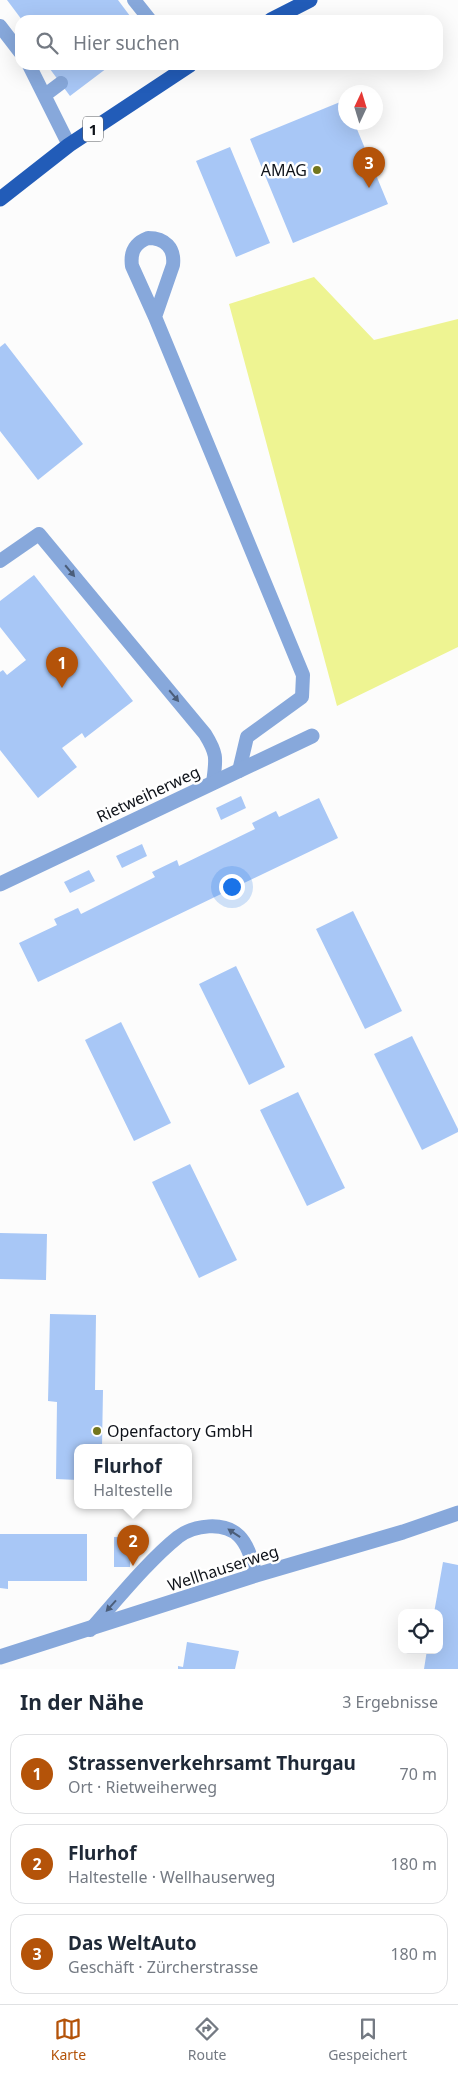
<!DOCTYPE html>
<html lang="de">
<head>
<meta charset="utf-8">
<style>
  body { margin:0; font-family:"Noto Sans",sans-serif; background:#f2f2f3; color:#1f2937 }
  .controls { position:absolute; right:15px; bottom:15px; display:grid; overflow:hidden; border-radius:10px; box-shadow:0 5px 20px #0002 }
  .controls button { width:45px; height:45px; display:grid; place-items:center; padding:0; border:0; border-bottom:1px solid #e0e1e3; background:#fff; color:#1f2937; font:25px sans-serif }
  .compass { position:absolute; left:338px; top:85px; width:45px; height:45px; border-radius:50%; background:#fff; box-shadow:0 5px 20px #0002; rotate:4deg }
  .you { position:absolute; left:231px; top:886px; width:18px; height:18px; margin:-12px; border:4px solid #fff; border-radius:50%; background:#1a73e8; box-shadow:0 0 0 8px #1a73e833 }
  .badge { display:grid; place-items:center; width:32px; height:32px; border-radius:50%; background:#b45309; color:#fff; font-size:16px; font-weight:700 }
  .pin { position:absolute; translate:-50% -41px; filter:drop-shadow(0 1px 2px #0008) }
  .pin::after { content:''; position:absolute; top:26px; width:18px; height:15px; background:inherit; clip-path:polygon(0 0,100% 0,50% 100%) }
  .popup { position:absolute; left:74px; top:1444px; width:118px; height:65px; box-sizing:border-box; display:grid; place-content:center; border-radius:10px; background:#fff; filter:drop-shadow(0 1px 4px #0005); font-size:16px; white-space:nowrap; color:#747a83 }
  .popup b { font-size:19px; color:#1f2937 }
  .popup::after { content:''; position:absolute; left:50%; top:100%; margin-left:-10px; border:10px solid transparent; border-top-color:#fff }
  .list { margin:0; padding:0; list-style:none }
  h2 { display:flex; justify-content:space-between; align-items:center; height:65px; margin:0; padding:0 20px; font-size:21px }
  h2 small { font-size:16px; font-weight:400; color:#747a83 }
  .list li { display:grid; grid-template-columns:32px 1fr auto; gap:15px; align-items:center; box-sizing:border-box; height:80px; margin:0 10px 10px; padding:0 10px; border:1px solid #e0e1e3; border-radius:15px }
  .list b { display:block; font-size:19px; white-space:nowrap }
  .list p { margin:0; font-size:16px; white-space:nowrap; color:#747a83 }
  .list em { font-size:16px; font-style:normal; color:#747a83 }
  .icon { flex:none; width:28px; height:28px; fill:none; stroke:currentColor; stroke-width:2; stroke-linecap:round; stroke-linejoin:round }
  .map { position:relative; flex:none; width:458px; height:1669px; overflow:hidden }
  .search { position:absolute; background:#fff; box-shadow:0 5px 20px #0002; left:15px; right:15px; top:15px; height:55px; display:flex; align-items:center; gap:12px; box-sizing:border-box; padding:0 18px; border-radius:15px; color:#747a83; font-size:19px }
  .sheet { height:335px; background:#fff }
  nav { display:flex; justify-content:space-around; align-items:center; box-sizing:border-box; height:70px; border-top:1px solid #e0e1e3; background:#fff; font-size:14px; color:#747a83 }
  nav a { display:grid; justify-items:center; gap:2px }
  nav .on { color:#b45309 }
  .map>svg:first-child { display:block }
  .green { fill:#eef492 }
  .building { fill:#a8c7f6 }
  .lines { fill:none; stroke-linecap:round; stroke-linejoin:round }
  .lane { stroke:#87a8db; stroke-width:14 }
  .street { stroke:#87a8db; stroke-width:15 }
  .primary { stroke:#225cb8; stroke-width:15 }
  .oneway { fill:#4b5e7a }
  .poi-dot { fill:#73761e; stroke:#fff; stroke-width:2 }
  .labels { text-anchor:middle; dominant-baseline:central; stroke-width:5; stroke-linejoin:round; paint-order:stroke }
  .shield { fill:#fff; stroke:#575a5f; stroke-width:1 }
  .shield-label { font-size:15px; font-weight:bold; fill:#0f131a }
  .poi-label { font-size:16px; fill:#0f131a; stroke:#fff; text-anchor:end }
  .street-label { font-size:16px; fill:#0f131a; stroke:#fff }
</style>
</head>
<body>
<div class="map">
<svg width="458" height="1669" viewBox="0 0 458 1669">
  <rect width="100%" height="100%" fill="#fcfcfc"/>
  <path class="green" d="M314,277L374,340L458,319V647L337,706L229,304Z"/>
  <path class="building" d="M7,0H118L133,20H22Z
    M47,65H111L70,96Z
    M345,100L346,122H354L388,204L293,243L250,139Z
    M230,147L270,243L236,257L196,161Z
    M5,343L83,444L38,480L0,431V347Z
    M34,575L133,701L85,738L82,733L62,748L77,767L38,798L0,750V672L3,670L7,675L26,660L0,627V601Z
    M241,796L246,808L221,820L216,808Z
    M319,798L338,838L38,982L19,943L57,925L54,919L78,908L81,914L155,877L152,872L177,860L179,866L255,829L252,823L276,811L279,817Z
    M142,844L147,856L122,868L116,856Z
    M89,870L95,881L70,893L64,882Z
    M353,911L402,1011L365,1029L316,929Z
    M236,966L285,1067L249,1085L199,984Z
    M121,1022L171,1123L134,1141L85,1040Z
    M412,1036L458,1129V1132L422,1150L374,1054Z
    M298,1092L345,1188L307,1206L260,1110Z
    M190,1164L237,1260L199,1278L152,1182Z
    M0,1233L47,1234L46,1280L0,1279Z
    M50,1314L96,1315L95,1390H103L102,1447H78V1480L56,1479L57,1402L48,1401Z
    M0,1534H87V1581H8V1589L0,1588Z
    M114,1537H130V1567H114Z
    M443,1562L458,1565V1669H424L427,1650H439V1613H434Z
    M187,1642L239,1651L235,1669H178V1666L183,1667Z"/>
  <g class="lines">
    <path class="lane" d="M134,0L150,20
      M0,26L20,52
      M29,65L69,145
      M45,95L61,83
      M155,317L132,266C130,252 135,243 148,238C165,238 175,248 173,265L155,317L303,675L302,697L247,737L239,771
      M0,561L39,534L205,734C218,755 216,759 213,783
      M90,1630C116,1601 148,1561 178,1537C194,1525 224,1521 239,1536C249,1546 252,1562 256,1575"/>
    <path class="street" d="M0,884L312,736
      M0,1657L256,1575L403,1532L458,1513"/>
    <path class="primary" d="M271,20L310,0
      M0,199L69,145L190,65"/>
  </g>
  <defs><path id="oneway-solid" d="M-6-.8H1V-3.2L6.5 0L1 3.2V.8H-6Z" transform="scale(1.25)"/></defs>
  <g class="oneway">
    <use href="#oneway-solid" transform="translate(70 571) rotate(50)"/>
    <use href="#oneway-solid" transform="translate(174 696) rotate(50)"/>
    <use href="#oneway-solid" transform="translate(234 1533) rotate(-146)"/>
    <use href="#oneway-solid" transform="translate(111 1606) rotate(132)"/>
  </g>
  <g class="poi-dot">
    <circle cx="317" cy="170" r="5"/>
    <circle cx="97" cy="1431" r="5"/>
  </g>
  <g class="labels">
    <rect class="shield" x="83" y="116.5" width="20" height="25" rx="4"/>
    <g class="shield-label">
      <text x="93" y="129">1</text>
    </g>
    <g class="poi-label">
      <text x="307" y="170">AMAG</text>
      <text x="107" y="1431" text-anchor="start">Openfactory GmbH</text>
    </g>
    <g class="street-label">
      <text transform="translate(148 794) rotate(-25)">Rietweiherweg</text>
      <text transform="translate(223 1568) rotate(-18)">Wellhauserweg</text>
    </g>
  </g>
</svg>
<div class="controls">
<button><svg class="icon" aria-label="locate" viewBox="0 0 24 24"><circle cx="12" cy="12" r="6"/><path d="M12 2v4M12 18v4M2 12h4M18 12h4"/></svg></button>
</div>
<svg class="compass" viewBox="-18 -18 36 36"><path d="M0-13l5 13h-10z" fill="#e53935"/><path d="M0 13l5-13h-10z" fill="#747a83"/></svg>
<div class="you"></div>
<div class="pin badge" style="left:62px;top:688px">1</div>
<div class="pin badge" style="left:133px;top:1566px">2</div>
<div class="popup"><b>Flurhof</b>Haltestelle</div>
<div class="pin badge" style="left:369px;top:188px">3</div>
<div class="search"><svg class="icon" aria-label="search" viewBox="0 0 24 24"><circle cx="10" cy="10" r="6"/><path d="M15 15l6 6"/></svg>Hier suchen</div>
</div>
<section class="sheet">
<h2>In der Nähe<small>3 Ergebnisse</small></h2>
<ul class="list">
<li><span class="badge">1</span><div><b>Strassenverkehrsamt Thurgau</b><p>Ort · Rietweiherweg</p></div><em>70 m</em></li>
<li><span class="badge">2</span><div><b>Flurhof</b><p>Haltestelle · Wellhauserweg</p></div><em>180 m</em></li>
<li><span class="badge">3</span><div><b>Das WeltAuto</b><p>Geschäft · Zürcherstrasse</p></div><em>180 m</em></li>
</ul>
</section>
<nav>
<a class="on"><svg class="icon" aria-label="map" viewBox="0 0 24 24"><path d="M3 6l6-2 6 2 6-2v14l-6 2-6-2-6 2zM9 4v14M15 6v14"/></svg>Karte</a>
<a><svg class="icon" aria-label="directions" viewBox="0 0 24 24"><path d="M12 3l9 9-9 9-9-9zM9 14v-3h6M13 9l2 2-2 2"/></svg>Route</a>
<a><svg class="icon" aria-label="saved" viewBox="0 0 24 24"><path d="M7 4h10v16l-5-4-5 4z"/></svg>Gespeichert</a>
</nav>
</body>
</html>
